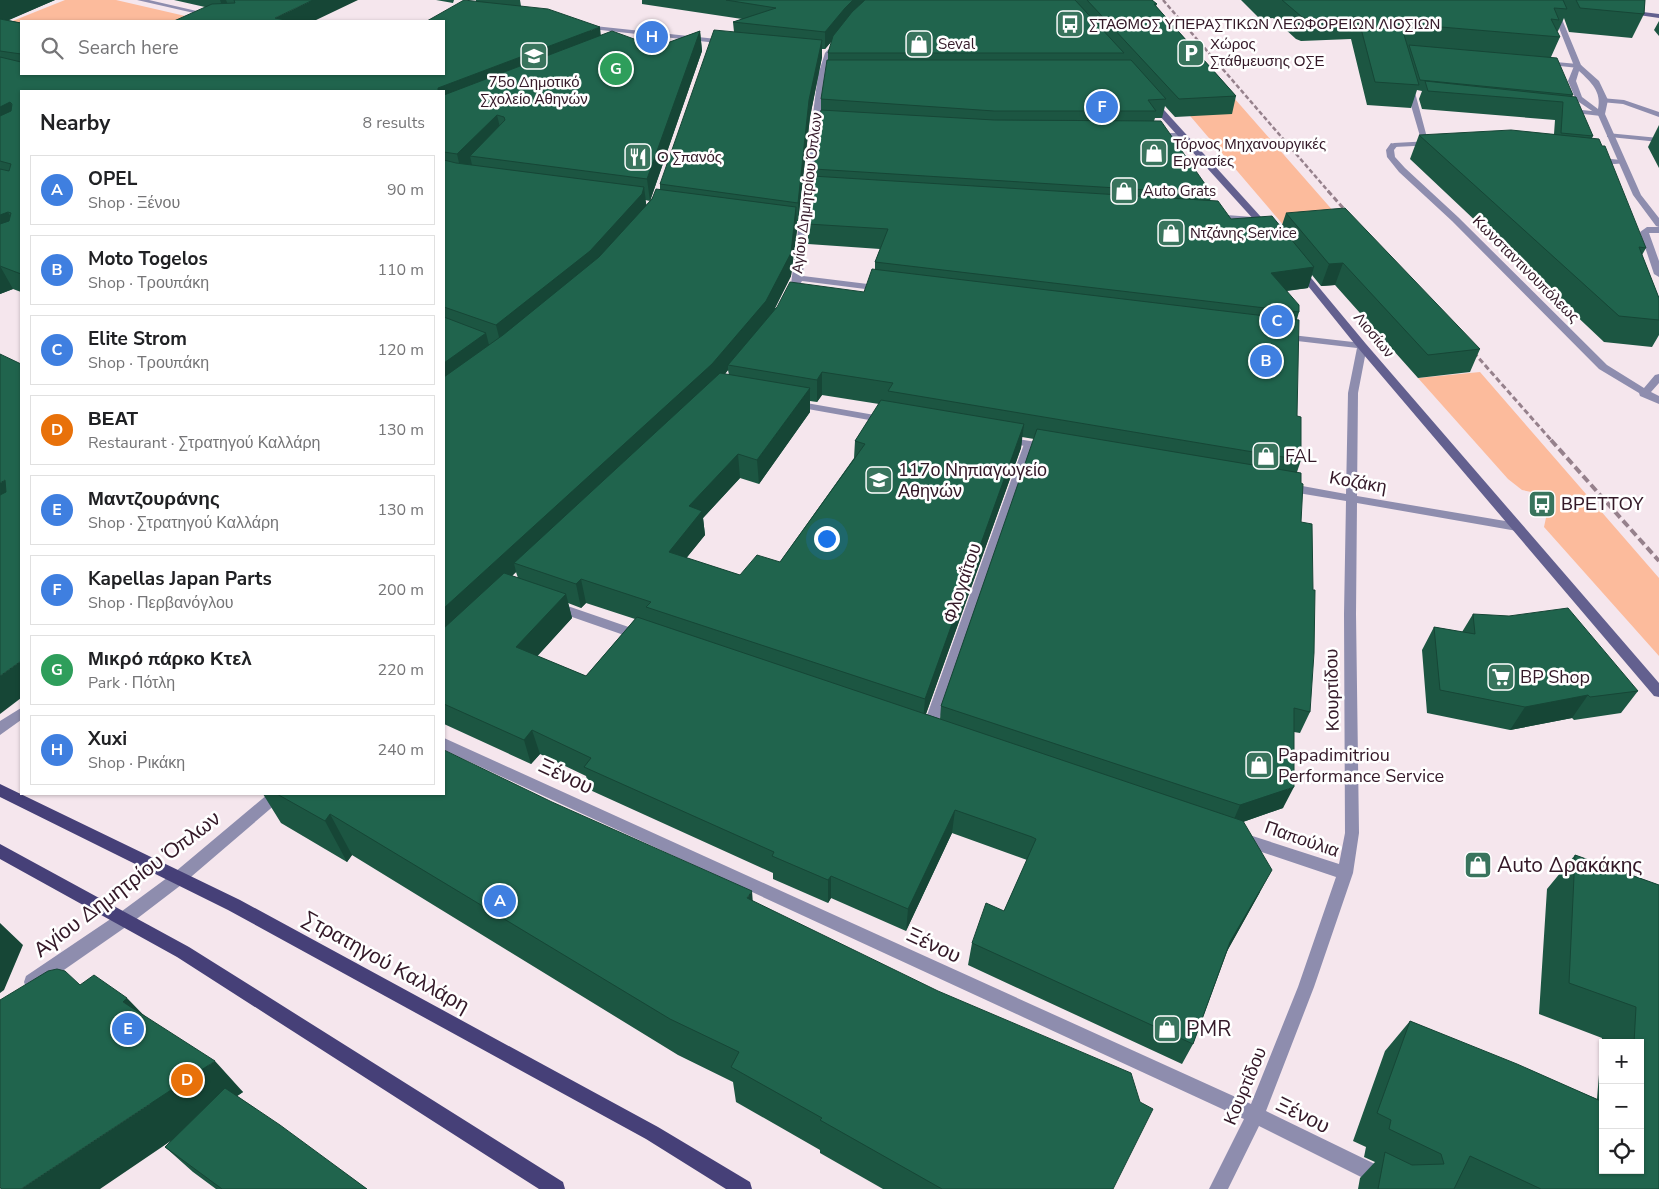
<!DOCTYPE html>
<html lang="en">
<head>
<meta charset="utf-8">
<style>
  body { margin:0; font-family:"Nunito Sans",sans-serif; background:#f2f2f2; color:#202124 }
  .controls { position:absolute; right:15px; bottom:15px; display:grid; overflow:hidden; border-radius:0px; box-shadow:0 1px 4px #0004 }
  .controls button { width:45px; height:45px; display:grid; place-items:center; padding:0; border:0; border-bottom:1px solid #e0e0e0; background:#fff; color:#202124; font:25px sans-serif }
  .you { position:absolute; left:826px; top:538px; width:18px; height:18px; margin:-12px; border:4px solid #fff; border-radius:50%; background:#1a73e8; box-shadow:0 0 0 8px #1a73e833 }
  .badge { display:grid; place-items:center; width:32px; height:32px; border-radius:50%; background:#1a73e8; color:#fff; font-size:16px; font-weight:700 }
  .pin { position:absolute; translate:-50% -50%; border:2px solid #fff; box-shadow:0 1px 5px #0006 }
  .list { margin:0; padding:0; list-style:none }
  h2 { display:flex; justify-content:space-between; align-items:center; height:65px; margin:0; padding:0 20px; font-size:21px }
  h2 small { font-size:16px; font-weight:400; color:#757577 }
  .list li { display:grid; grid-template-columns:32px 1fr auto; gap:15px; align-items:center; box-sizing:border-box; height:70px; margin:0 10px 10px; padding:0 10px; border:1px solid #e0e0e0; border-radius:0px }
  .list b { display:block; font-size:19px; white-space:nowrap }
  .list p { margin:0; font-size:16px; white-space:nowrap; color:#757577 }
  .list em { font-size:16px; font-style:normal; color:#757577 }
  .icon { flex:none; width:28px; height:28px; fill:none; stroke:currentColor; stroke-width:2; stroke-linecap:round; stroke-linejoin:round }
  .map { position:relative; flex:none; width:1659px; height:1189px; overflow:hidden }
  .search { position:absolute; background:#fff; box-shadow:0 1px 4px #0004; left:20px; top:20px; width:425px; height:55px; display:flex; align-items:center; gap:12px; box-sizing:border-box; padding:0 18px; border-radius:0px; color:#757577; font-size:19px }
  .panel { position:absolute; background:#fff; box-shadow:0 1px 4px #0004; left:20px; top:90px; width:425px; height:705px; border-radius:0px }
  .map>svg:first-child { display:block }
  .green { fill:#fcbb9c }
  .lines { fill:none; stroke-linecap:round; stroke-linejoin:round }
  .service { fill:#8e8dae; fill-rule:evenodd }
  .pedestrian { fill:#8e8dae; fill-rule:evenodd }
  .minor { fill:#8e8dae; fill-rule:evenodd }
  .tertiary { fill:#8e8dae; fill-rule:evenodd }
  .secondary { fill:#63608f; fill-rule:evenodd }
  .primary { fill:#464078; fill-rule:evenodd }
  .rail-far2 { stroke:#96818c; stroke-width:2.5; stroke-dasharray:4.5 2.5; stroke-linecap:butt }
  .rail-far1 { stroke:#96818c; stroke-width:3; stroke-dasharray:5.5 3; stroke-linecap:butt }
  .rail { stroke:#96818c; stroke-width:4; stroke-dasharray:8 4; stroke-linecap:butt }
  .wall { fill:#1c5642; fill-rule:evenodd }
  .shaded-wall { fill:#164636 }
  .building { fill:#20644d; stroke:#164636 }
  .labels { text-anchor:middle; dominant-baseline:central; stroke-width:5; stroke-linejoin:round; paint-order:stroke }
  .far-poi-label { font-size:15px; fill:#341928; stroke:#fff; text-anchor:start }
  .far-street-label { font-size:15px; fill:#341928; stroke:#fff }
  .poi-label { font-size:18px; fill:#341928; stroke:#fff; text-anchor:start }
  .street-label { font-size:18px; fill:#341928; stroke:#fff }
  .near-street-label { font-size:21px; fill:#341928; stroke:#fff }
  .near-poi-label { font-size:21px; fill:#341928; stroke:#fff; text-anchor:start }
</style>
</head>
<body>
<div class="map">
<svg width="1659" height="1189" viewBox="0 0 1659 1189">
  <rect width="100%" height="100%" fill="#f5e6ed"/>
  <path class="green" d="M65,0H116L194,18L188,21H21V41L0,26Z
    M1091,0H1148L1349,229L1291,234Z
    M1480,372L1659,578V656L1544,527L1547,513L1545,501L1536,493L1522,490L1508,479L1418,378Z"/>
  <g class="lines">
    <path class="service" d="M1601,98L1624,100L1659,112V117L1623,104L1601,102Z
      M1607,133L1659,138V142L1610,137H1607Z
      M1391,143L1398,145L1394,150L1395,157L1405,168L1458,217L1607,365L1644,388L1655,375L1659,374V383L1651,392L1659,396V404L1640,396L1639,393L1599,369L1452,221L1399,172L1387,157L1386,150Z
      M1647,227H1659V233H1649L1659,261V277L1654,274L1640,232Z
      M1029,441L1034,444L935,732L933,736L928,738L923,736L921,732L1024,444Z"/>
    <path class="pedestrian" d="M1544,61L1578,64L1582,66L1578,68L1542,64V62Z
      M1409,83L1413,85L1429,145L1422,143L1405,85Z
      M1563,108L1601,112L1605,114L1601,116L1566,112H1563Z"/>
    <path class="minor" d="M137,0H149L240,21H229Z
      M585,25L726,40L729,42L726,44L583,28V26Z
      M838,39L841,41L831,53L826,75L806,226L803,276L884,286V290L881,291L802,281L799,286L796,287L791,284L818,75L825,53Z
      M1152,133H1182L1186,135C1179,139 1158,139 1151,135Z
      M1431,141H1434V145L1394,147L1390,145L1394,143Z
      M1592,157L1621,160L1625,162C1618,166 1598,163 1591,159Z
      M1213,214L1253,217L1257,220L1253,223L1210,219V215Z
      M1283,334L1362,343L1367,346L1358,393L1357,496L1517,523L1523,527L1517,531L1357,503L1356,614L1359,833L1353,873L1314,987L1266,1111L1412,1182L1414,1189H1385L1259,1126L1228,1189H1209L1244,1119L444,750V738L1251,1104L1298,987L1336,877L1235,843L1233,838L1235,833L1240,832L1339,864L1345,833L1344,614L1346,501L1286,491L1280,487L1286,483L1346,494L1348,393L1357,348L1280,339V335Z
      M795,401L886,417L891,420L886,423L791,406L790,404Z
      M1005,437L1049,444L1054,447L1049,450L1001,442L1000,440Z
      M556,602L646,633L647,636L646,639L641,641L552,610L550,607L552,604Z
      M21,708V720L0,735V721Z
      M268,794H285L283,798L185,882L130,924L38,988L32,990L26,988L24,982L26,976L118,914L175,872Z"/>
    <path class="tertiary" d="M1548,0H1554L1581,65L1599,81L1608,100L1605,114L1641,195L1659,218V227L1656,226L1633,195L1598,115L1576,100L1568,81L1574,66ZM1579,71C1591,82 1602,92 1598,109L1582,97L1576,81Z"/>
    <path class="secondary" d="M1627,10L1659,14V18L1625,13L1624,12Z
      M1149,100H1155L1271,228V232H1265L1149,104Z
      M1299,266L1302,267L1366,344L1659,683V697L1654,696L1358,348L1296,271L1294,269Z"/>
    <path class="primary" d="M0,784L240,900L658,1127L750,1182L752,1189H726L646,1139L228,910L0,797Z
      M0,844L189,947L563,1182L565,1189H539L177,957L0,859Z"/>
    <path class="rail-far2" d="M1163,0L1329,192"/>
    <path class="rail-far1" d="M1328,191L1352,218
      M1468,346L1552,441"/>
    <path class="rail" d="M1551,440L1659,561"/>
  </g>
  <path class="wall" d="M0,0H55L8,20L21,23V74H444L476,1V0H520L521,6L601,35L656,47L700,31L702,51L650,201L645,200L646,205L660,189V184L734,32L733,22L742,19L642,4V0H1152L1157,4L1156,6L1236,96L1232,114L1175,117L1165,106L1162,118H1155L1154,121L1212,194L1210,200L1231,219L1281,228L1286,213L1480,349L1470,372L1418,378L1335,285L1321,286L1312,275L1308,288L1287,291L1299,312L1297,319V416L1301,460L1297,472L1301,522L1310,712L1300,733L1294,732L1283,808L1243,822L1260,892L1228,949L1193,1044L1182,1064L968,965L972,943L1004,911L1027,860L952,833L906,931L831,898L828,903L773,879V873L590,790L586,776L540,754L531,764L444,724V91H21V292L13,289L0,294ZM832,41L828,53V60L821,99V110L814,169V176L808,224V244L880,249L875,262V270L864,292L775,308L791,276L797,230V221H798L810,117L822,57V49H825ZM728,370L729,375L725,374ZM822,395L879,404L855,441L854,458L780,562L740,575L686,558L705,535L703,518L740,478L759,484L810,412V401L817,402ZM1022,437L1034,439L941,706L940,719L926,714L1021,448ZM516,572L518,578L512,576ZM568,603L581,608L586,603L635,619L586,676L537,656L572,618Z
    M174,0H358L205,7Z
    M436,0H454L453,3Z
    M1241,0H1645L1644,14L1632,38L1569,32L1564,18L1558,31H1557L1560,37L1551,57L1573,95L1572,96L1593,136L1592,138L1646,248L1642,255L1659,298V335L1652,347L1604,342L1410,159L1419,135L1554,134L1555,120L1422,109L1419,99L1422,91L1417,90L1411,108L1367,105L1351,39L1301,41L1296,39L1273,18L1260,19Z
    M1659,21V36L1654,30Z
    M1659,125V168L1648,147Z
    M1473,614L1638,691L1621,713L1574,720L1572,718L1510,730L1427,713L1422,650L1434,627L1462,632Z
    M263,794H444L753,901L1113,1189H883L820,1153V1150L736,1102L733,1082L678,1055L352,855L347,862L281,823Z
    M1575,855L1659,885V1189H1358L1360,1178L1375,1162L1364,1157L1366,1147L1353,1141L1385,1051L1410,1021L1597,1099L1602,1038L1539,1014L1547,889ZM1603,1043H1640V1170H1603Z
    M80,985L144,1016L243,1092L237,1096L367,1189H216L193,1172L165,1147L173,1139Z"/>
  <path class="shaded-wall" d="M0,0H55L0,24Z
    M220,0H226L229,8L224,11Z
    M313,0H358L314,21H276L275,18Z
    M853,0H869L845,25L825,49V32L845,8Z
    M600,27L602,47L444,109V91H438V88Z
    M700,31L702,51L650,201L647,179Z
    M822,40V57L810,117L798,221V203L809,100Z
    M10,102L20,123L0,133V107Z
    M497,115L502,136L470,156L472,165L462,176L457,154Z
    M644,187L647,210L644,216L502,349L496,325Z
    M796,207L797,230L791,276L767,324L728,365V370L714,388L514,563L516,572L444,640V608Z
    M8,212L20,234L0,241V215Z
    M1343,263L1335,285L1321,286L1329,264Z
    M0,266L13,289L0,294Z
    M1314,267L1308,288L1265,293L1271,273Z
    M486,333L492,357L444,392V363Z
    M822,372V395L817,402V380Z
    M810,388V412L759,484L757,460Z
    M1024,424L1021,448L923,722L925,699Z
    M738,454L740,478L703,518L705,535L672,576L669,552L689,506Z
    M5,480L21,504L0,516V483Z
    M581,579L586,603L581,608L576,584Z
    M566,594L572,618L523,672L516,647Z
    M21,661V698L0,714V676Z
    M1588,695L1572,718L1510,730L1525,707Z
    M532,730L540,754L531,764L524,740Z
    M1294,787L1283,808L1231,826L1240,805Z
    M955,810L952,833L906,931L908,909Z
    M330,814L352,855L347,862L325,821Z
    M1272,870L1260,892L1220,964L1230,942Z
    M831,876V898L828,903V880Z
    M752,891L755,931L747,898Z
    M0,923L23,945L4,990L0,993Z
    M127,998L158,1030L123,1002Z
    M215,1061L243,1092L100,1189H21Z"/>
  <path class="building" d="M234,0H313L275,18L291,21H174L212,4L235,3Z
    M464,0L548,9L600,27L438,88V91H21V274L0,266V224L9,221L11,213L8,212L0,215V169L9,171L11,164L0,161V116L11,111L12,104L10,102L0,107V57L21,62V74H444V21H427Z
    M726,0H853L845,8L825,32L733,22L776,8Z
    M865,0H1075L1124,53H828L833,36L852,12Z
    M1087,0H1152L1157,4H1154L1236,96L1179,99Z
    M1282,0H1563L1567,9L1554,8L1559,20L1551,19L1560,37L1405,24L1402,28L1419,85L1375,82L1358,17L1307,19L1302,17Z
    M1576,0H1645L1644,14L1580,8Z
    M0,19L21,23V54L0,51Z
    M714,30L822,40L809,100L798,203L660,184Z
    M612,31L656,47L700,31L647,179L470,156L505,120L504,117L497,115L457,154L444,152V95Z
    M1409,45L1557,58L1573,95L1420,80Z
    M827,60H1131L1166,99L1148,100L1156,111H994L821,99Z
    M1425,81L1576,97L1593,136L1561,133L1563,102L1428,91Z
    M821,110L994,120L1161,121L1212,194L814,169Z
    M1511,130L1599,139L1602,146H1605L1646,248L1639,247L1659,298V320L1619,316L1419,135Z
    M444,160L456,163L644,187L642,194L590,251L496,325L444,307Z
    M812,176L1218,201L1231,219L1272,216L1314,267L1271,273L1299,305V312L875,262L888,229L808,224Z
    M656,189L796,207L791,253L766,301L712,364L444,608V377L503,335L599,257L652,199Z
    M1345,208L1480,349L1428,355L1343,263L1329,264L1286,213Z
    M872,269L1299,320L1297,416L1301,417V460L888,391L893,383L822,372L817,380L728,365L777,307L790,282L864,292Z
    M444,317L486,333L444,363Z
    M0,354L21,364V661L0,676V495L6,492L5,480L0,483Z
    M720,373L810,388L757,460L738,454L689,506L702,511L669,552L740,575L757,555L780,562L865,444L855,441L881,400L1024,424L925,699L646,607L651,602L581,579L576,584L514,563Z
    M1037,429L1301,473V483L1303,484L1301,522L1312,524L1313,590H1315L1314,653L1310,712L1294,708V787L1240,805L941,706Z
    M504,573L566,594L516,647L586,676L637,617L1243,821L1272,870L1230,942L1193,1044L972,943L986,903L1004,911L1036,839L1032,837L955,810L908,909L831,876L828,880L772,856L774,852L584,767L591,758L532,730L524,740L444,704V628Z
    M1568,608L1638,691L1590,697L1588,695L1525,707L1440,690L1434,627L1475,634L1473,614L1509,616Z
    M444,750L552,802L752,891L747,898L938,991L1131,1073L1140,1102L1153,1109L1113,1189H942L820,1120L822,1118L731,1067L739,1052L670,1019L330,814L325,821L277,794H444Z
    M1575,855L1659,885V1189H1541L1470,1156L1454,1189H1378L1385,1152L1412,1165L1444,1164L1441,1154L1389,1129L1391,1120L1377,1113L1410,1021L1517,1064L1603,1102V1170H1640V1043H1634L1636,1007L1569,983Z
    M57,969L65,971L80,985L94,975L127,998L123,1002L215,1061L21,1189H1L0,1186V1000L48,971Z
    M225,1088L280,1125L367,1189H222L165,1147Z"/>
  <defs>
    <g id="bus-square" transform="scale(1.4375)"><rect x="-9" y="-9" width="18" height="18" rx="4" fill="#39745d" stroke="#fff"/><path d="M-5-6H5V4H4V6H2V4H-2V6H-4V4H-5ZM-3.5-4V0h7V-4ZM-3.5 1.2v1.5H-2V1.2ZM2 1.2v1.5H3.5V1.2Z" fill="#fff"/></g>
    <g id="shop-square" transform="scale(1.4375)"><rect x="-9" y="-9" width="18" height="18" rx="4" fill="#39745d" stroke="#fff"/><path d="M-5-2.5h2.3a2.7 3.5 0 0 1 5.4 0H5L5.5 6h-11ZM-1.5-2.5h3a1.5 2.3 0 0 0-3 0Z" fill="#fff"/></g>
    <g id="parking-square" transform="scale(1.4375)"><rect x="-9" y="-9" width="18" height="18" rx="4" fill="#39745d" stroke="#fff"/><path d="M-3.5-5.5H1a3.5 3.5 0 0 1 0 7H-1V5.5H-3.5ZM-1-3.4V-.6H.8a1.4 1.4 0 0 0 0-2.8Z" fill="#fff"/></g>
    <g id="school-square" transform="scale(1.4375)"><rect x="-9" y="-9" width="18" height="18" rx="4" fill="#39745d" stroke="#fff"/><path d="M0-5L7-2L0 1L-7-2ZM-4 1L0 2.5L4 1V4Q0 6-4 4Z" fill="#fff"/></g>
    <g id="restaurant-square" transform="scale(1.4375)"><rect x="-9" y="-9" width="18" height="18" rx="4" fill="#39745d" stroke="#fff"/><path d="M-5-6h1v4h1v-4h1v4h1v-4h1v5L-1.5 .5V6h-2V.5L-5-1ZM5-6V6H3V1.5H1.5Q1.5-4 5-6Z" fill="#fff"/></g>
    <g id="supermarket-square" transform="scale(1.4375)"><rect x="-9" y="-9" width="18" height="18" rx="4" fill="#39745d" stroke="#fff"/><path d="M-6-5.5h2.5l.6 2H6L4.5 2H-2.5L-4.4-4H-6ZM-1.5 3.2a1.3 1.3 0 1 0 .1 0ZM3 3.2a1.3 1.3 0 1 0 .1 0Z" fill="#fff"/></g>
  </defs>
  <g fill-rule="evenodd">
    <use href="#bus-square" x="1070" y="24"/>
    <use href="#shop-square" x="919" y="44"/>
    <use href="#parking-square" x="1191" y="53"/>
    <use href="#school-square" x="534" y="56"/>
    <use href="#shop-square" x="1154" y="153"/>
    <use href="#restaurant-square" x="638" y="157"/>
    <use href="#shop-square" x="1124" y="191"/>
    <use href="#shop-square" x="1171" y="233"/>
    <use href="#shop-square" x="1266" y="456"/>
    <use href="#school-square" x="879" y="480"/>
    <use href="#bus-square" x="1542" y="504"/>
    <use href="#supermarket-square" x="1501" y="677"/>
    <use href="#shop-square" x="1259" y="765"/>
    <use href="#shop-square" x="1478" y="865"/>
    <use href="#shop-square" x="1167" y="1029"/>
  </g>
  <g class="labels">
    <g class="far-poi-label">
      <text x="1089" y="24">ΣΤΑΘΜΟΣ ΥΠΕΡΑΣΤΙΚΩΝ ΛΕΩΦΟΡΕΙΩΝ ΛΙΟΣΙΩΝ</text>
      <text x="938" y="44">Seval</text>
      <text x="1210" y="44">Χώρος<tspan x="1210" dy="17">Στάθμευσης ΟΣΕ</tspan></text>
      <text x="534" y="82" text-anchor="middle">75ο Δημοτικό<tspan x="534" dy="17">Σχολείο Αθηνών</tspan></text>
      <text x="1173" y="144">Τόρνος Μηχανουργικές<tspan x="1173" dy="17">Εργασίες</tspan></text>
      <text x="657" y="157">Ο Σπανός</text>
      <text x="1143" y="191">Auto Grats</text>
      <text x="1190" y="233">Ντζάνης Service</text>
    </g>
    <g class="far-street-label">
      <text transform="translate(807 193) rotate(-83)">Αγίου Δημητρίου Όπλων</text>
      <text transform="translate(1526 269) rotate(45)">Κωνσταντινουπόλεως</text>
      <text transform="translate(1374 335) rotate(50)">Λιοσίων</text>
    </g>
    <g class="poi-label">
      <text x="1285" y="456">FAL</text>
      <text x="898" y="470">117ο Νηπιαγωγείο<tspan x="898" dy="21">Αθηνών</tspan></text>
      <text x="1561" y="504">ΒΡΕΤΤΟΥ</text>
      <text x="1520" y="677">BP Shop</text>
      <text x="1278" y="755">Papadimitriou<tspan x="1278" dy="21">Performance Service</tspan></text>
    </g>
    <g class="street-label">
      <text transform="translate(1358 482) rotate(10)">Κοζάκη</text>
      <text transform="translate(962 583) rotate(-71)">Φλογαΐτου</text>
      <text transform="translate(1332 690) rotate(-91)">Κουρτίδου</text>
      <text transform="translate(1302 839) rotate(19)">Παπούλια</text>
      <text transform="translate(1245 1086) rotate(-67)">Κουρτίδου</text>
    </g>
    <g class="near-street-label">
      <text transform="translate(566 776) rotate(25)">Ξένου</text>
      <text transform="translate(127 884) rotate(-37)">Αγίου Δημητρίου Όπλων</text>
      <text transform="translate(934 945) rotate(25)">Ξένου</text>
      <text transform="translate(386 962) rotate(29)">Στρατηγού Καλλάρη</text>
      <text transform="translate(1303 1115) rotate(26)">Ξένου</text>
    </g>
    <g class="near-poi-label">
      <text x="1497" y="865">Auto Δρακάκης</text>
      <text x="1186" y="1029">PMR</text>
    </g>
  </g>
</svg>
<div class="controls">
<button>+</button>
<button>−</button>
<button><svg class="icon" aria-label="locate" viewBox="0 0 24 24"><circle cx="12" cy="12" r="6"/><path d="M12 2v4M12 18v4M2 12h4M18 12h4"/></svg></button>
</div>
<div class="you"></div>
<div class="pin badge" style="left:500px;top:901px;background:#3f7fe0">A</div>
<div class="pin badge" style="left:1266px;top:361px;background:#3f7fe0">B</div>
<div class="pin badge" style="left:1277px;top:321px;background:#3f7fe0">C</div>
<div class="pin badge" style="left:187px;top:1080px;background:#e8710a">D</div>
<div class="pin badge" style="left:128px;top:1029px;background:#3f7fe0">E</div>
<div class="pin badge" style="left:1102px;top:107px;background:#3f7fe0">F</div>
<div class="pin badge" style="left:616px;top:69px;background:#2e9e5b">G</div>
<div class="pin badge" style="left:652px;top:37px;background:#3f7fe0">H</div>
<div class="search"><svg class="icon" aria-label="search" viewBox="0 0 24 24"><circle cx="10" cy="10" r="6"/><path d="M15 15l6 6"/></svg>Search here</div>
<section class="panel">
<h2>Nearby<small>8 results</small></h2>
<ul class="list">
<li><span class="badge" style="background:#3f7fe0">A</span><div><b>OPEL</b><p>Shop · Ξένου</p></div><em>90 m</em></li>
<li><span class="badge" style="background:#3f7fe0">B</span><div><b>Moto Togelos</b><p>Shop · Τρουπάκη</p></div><em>110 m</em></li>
<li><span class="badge" style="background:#3f7fe0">C</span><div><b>Elite Strom</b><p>Shop · Τρουπάκη</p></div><em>120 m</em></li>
<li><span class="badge" style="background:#e8710a">D</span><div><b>ΒΕΑΤ</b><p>Restaurant · Στρατηγού Καλλάρη</p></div><em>130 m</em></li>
<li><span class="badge" style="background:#3f7fe0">E</span><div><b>Μαντζουράνης</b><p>Shop · Στρατηγού Καλλάρη</p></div><em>130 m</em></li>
<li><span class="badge" style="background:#3f7fe0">F</span><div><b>Kapellas Japan Parts</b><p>Shop · Περβανόγλου</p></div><em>200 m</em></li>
<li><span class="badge" style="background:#2e9e5b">G</span><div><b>Μικρό πάρκο Κτελ</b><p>Park · Πότλη</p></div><em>220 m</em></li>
<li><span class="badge" style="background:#3f7fe0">H</span><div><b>Xuxi</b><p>Shop · Ρικάκη</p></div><em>240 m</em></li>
</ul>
</section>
</div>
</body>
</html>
